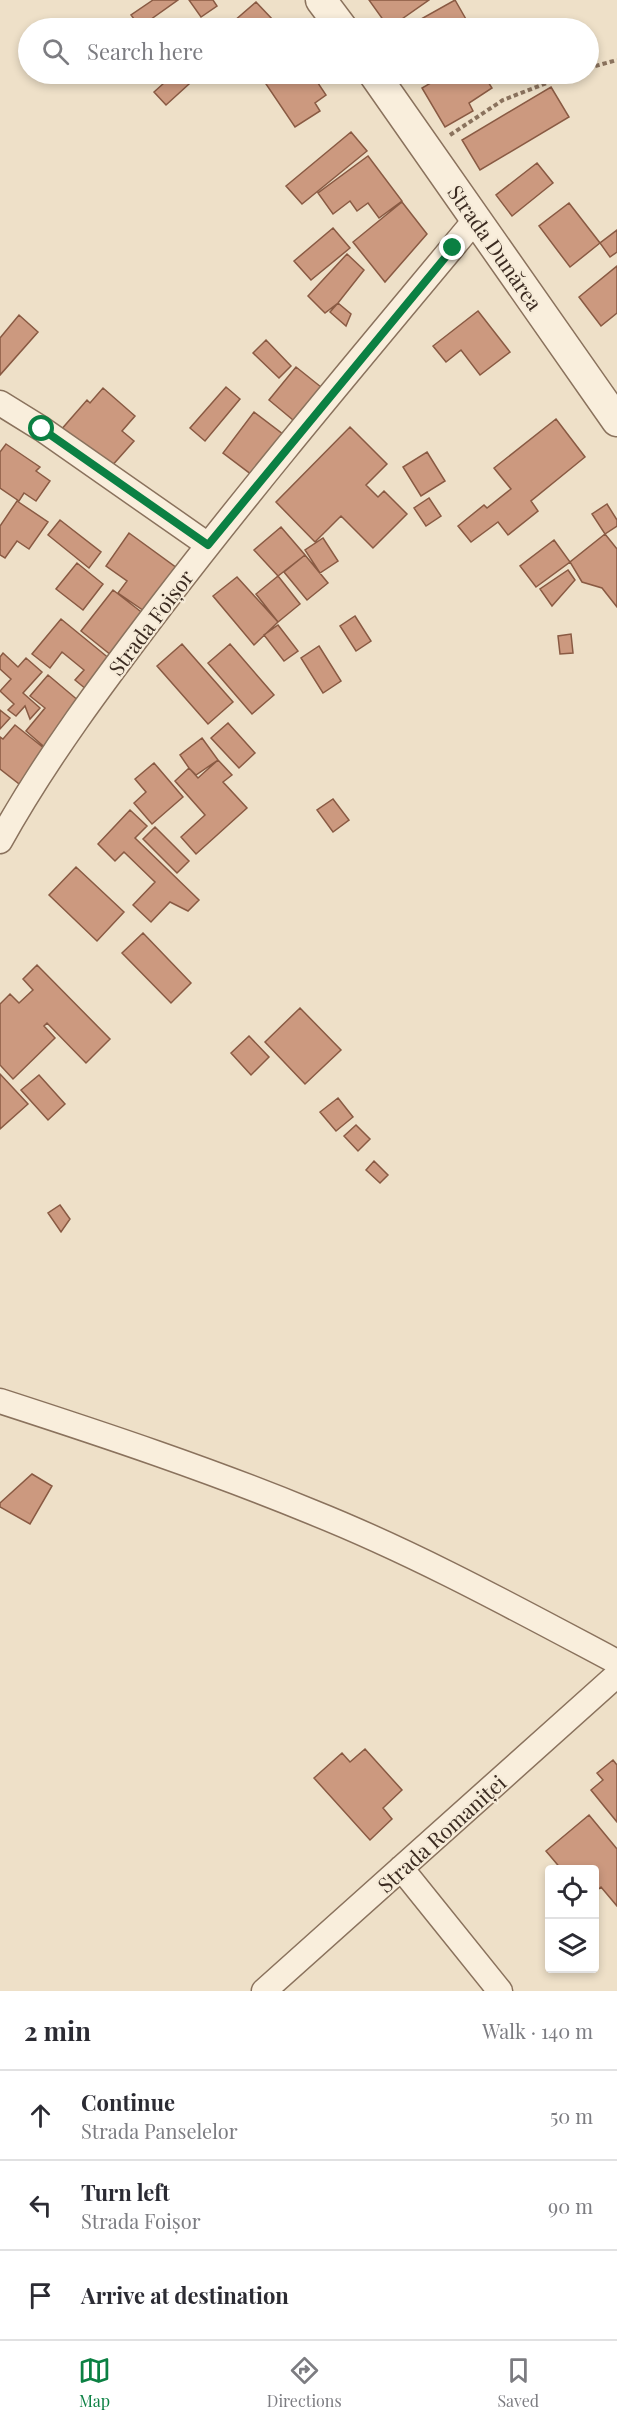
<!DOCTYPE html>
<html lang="en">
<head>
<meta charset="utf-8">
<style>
  body { margin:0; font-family:"Playfair Display",serif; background:#f2f2f3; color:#2b2b33 }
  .controls { position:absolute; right:18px; bottom:18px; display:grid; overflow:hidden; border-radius:6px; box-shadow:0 3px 9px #0003 }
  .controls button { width:54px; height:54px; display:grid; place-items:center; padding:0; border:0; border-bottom:2px solid #e1e1e2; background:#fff; color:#2b2b33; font:30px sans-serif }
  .stop { position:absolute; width:18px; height:18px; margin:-14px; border:4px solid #0b8043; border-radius:50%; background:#fff }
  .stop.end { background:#0b8043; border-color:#fff; box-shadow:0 2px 6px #0008 }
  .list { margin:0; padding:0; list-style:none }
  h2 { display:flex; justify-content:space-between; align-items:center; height:78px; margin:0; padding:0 24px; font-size:26px }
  h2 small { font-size:20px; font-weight:400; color:#7c7c81 }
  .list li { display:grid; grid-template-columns:39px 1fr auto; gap:18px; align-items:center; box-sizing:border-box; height:90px; padding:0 24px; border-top:2px solid #e1e1e2 }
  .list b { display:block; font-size:22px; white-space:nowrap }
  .list p { margin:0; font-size:20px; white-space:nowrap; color:#7c7c81 }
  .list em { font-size:20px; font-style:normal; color:#7c7c81 }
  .icon { flex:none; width:33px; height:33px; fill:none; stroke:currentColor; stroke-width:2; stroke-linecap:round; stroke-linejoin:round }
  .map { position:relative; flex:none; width:617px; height:1991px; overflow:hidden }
  .search { position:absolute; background:#fff; box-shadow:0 3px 9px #0003; left:18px; right:18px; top:18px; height:66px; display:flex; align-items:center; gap:15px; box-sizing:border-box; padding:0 21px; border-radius:33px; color:#7c7c81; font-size:22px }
  .sheet { height:348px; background:#fff }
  nav { display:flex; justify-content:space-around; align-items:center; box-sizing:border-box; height:84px; border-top:2px solid #e1e1e2; background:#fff; font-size:16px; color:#7c7c81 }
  nav a { display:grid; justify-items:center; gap:3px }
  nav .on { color:#0b8043 }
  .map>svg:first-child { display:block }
  .building { fill:#cc997f; stroke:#895a43; stroke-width:1.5 }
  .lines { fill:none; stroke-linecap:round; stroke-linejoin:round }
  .minor-casing { stroke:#8a725d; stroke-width:27 }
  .tertiary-casing { stroke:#8a725d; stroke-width:33 }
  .path { stroke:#8a725d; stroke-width:4; stroke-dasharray:4.5 3; stroke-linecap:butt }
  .minor { stroke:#f9eedc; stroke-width:24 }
  .tertiary { stroke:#f9eedc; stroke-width:30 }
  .route { stroke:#0b8043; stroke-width:8 }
  .labels { text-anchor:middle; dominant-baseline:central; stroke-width:4.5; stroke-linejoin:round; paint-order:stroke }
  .street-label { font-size:21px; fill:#3b2b21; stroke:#f6ebd8 }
</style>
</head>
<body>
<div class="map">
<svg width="617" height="1991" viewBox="0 0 617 1991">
  <rect width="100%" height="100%" fill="#eee0c8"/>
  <path class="building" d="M153,0H178L140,27L131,15Z
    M189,0H213L217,6L201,17Z
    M369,0H429L389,28Z
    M455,0L471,28H405Z
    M256,2L273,20L264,28H226Z
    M174,74H200L166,105L154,92Z
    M281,74H312L326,95L315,103L320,111L295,127L266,84Z
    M446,74H483L492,88L469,103L473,111L445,127L422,88Z
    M551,87L569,117L480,170L462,140Z
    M351,132L367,151L302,204L286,186Z
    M368,156L402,201L379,218L368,203L357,211L350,201L333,214L318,193Z
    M537,163L553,183L512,216L496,195Z
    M402,202L427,234L385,282L353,242Z
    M569,203L600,243L570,267L539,226Z
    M333,228L350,248L311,280L294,261Z
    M617,230V252L610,257L600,243Z
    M347,254L364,270L338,303L325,313L308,296Z
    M617,266V313L601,326L579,297Z
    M338,303L351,314L346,326L330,312Z
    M478,311L510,352L480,375L461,350L446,362L433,346Z
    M19,315L38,332L0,375V338Z
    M266,340L291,366L279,378L253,353Z
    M296,367L326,391L299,425L269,400Z
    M226,387L240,399L205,441L190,428Z
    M103,388L135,416L122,431L134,441L110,468L60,431L87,400L90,403Z
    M254,412L288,438L256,478L223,453Z
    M556,419L585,457L531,501L538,511L508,535L498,522L471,542L458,526L484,505L487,508L511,489L494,468Z
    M350,427L387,464L366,485L378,497L384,491L407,514L373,548L341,516L315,542L276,502Z
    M6,444L40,467L36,471L50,481L36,501L24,493L19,501L0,488V452Z
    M427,452L445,481L421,496L403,467Z
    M429,498L441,516L426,526L414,508Z
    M17,501L48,522L29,549L17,541L5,558L0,555V526Z
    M607,504L617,520V526L605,534L592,514Z
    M60,520L101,552L89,568L48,535Z
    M281,527L305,555L278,576L254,550Z
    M129,533L181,571L150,615L118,593L127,581L106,566Z
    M605,534L617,549V607L602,588L582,582L570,562Z
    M323,538L338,561L320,573L305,550Z
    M554,540L570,562L536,587L520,566Z
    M305,555L328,583L307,600L284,572Z
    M77,563L103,584L83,610L56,589Z
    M568,570L575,580L552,606L540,589Z
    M278,576L300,604L278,622L256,594Z
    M237,577L278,622L254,645L213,596Z
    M113,590L149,618L111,655L81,631Z
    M355,616L371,641L356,651L340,626Z
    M61,619L116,664L92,694L75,680L84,670L62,652L50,668L32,654Z
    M278,625L298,651L284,661L264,635Z
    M571,634L573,653L560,654L558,636Z
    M182,644L233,702L208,724L157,666Z
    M230,644L274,695L252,714L208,663Z
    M319,646L341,681L323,693L301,658Z
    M3,653L18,667L26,658L42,672L23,693L40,708L30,719L25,706L16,716L8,710L14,704L0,691L11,679L0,669V657Z
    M48,675L86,707L49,751L26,731L45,708L30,696Z
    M0,710L10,718L0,729Z
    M228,723L255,753L239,768L211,738Z
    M15,725L50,753L23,787L0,769V737L3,739Z
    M202,738L218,760L196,775L189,768L180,755Z
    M218,760L232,775L223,782L247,808L196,854L181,837L205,815L175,781L189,768L198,778Z
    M154,763L183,797L152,824L134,803L146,792L135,779Z
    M333,799L349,820L333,832L317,810Z
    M130,810L147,826L135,838L199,900L188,911L170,902L151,922L133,905L155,882L124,852L115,861L98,844Z
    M155,827L189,861L177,873L143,839Z
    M76,867L124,912L97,941L49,895Z
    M143,933L191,983L171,1003L122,953Z
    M37,965L110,1039L86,1063L47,1023L44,1026L55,1038L13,1079L0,1065V1004L10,994L19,1003L33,990L23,979Z
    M300,1008L341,1050L305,1084L265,1042Z
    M249,1036L269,1057L251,1075L231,1053Z
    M0,1074L28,1104L0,1129Z
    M39,1075L65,1104L48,1120L21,1090Z
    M338,1098L353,1117L336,1131L320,1112Z
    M356,1125L370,1139L358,1151L344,1136Z
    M374,1161L388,1175L380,1183L366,1170Z
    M60,1205L70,1219L61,1232L48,1213Z
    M32,1474L52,1486L30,1524L0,1507V1503Z
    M365,1749L402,1790L383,1808L392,1819L370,1840L314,1778L342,1753L350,1762Z
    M613,1760L617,1765V1822L591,1790L603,1780L597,1773Z
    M589,1815L617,1849V1906L601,1887L594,1893V1870H562L546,1851Z"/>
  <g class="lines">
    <g class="minor-casing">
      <path id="minor" d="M0,403L42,429L208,545
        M0,841C46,758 104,681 161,606C262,474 370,347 476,219
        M0,1401C105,1435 210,1470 312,1512C417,1554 517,1609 617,1662
        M401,1868L500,1991
        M264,1991L617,1675"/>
    </g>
    <g class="tertiary-casing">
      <path id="tertiary" d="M321,0L342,28
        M374,74L617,421"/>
    </g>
    <path class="path" d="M588,68L617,60
      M450,135L503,100L570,74"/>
    <use href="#minor" class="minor"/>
    <use href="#tertiary" class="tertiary"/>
  </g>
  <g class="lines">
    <path class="route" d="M42,429L208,545L453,248"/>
  </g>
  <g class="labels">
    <g class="street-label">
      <text transform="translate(496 247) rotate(55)">Strada Dunărea</text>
      <text transform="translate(150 622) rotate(-53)">Strada Foișor</text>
      <text transform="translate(441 1833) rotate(-42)">Strada Romaniței</text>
    </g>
  </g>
</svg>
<div class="controls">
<button><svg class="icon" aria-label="locate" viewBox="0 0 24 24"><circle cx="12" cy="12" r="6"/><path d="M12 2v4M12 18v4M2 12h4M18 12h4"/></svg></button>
<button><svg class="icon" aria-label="layers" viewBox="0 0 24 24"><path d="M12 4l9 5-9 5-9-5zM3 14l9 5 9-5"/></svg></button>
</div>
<div class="stop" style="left:42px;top:429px"></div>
<div class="stop end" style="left:453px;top:248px"></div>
<div class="search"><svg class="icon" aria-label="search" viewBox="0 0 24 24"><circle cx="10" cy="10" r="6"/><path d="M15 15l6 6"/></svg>Search here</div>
</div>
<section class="sheet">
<h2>2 min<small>Walk · 140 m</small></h2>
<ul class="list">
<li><svg class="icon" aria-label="ahead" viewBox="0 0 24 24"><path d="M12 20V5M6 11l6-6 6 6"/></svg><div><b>Continue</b><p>Strada Panselelor</p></div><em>50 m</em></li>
<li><svg class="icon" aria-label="left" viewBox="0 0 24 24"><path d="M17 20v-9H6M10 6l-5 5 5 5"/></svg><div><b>Turn left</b><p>Strada Foișor</p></div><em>90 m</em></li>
<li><svg class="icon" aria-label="arrive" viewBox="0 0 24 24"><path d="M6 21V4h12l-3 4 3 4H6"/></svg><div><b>Arrive at destination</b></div></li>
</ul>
</section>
<nav>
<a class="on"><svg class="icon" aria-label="map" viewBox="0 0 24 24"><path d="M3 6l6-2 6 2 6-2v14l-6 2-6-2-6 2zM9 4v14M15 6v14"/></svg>Map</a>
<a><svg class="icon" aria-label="directions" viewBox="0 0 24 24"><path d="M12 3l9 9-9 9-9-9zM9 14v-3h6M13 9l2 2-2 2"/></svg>Directions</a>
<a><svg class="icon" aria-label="saved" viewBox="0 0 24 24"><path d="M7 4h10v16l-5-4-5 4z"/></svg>Saved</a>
</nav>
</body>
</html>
